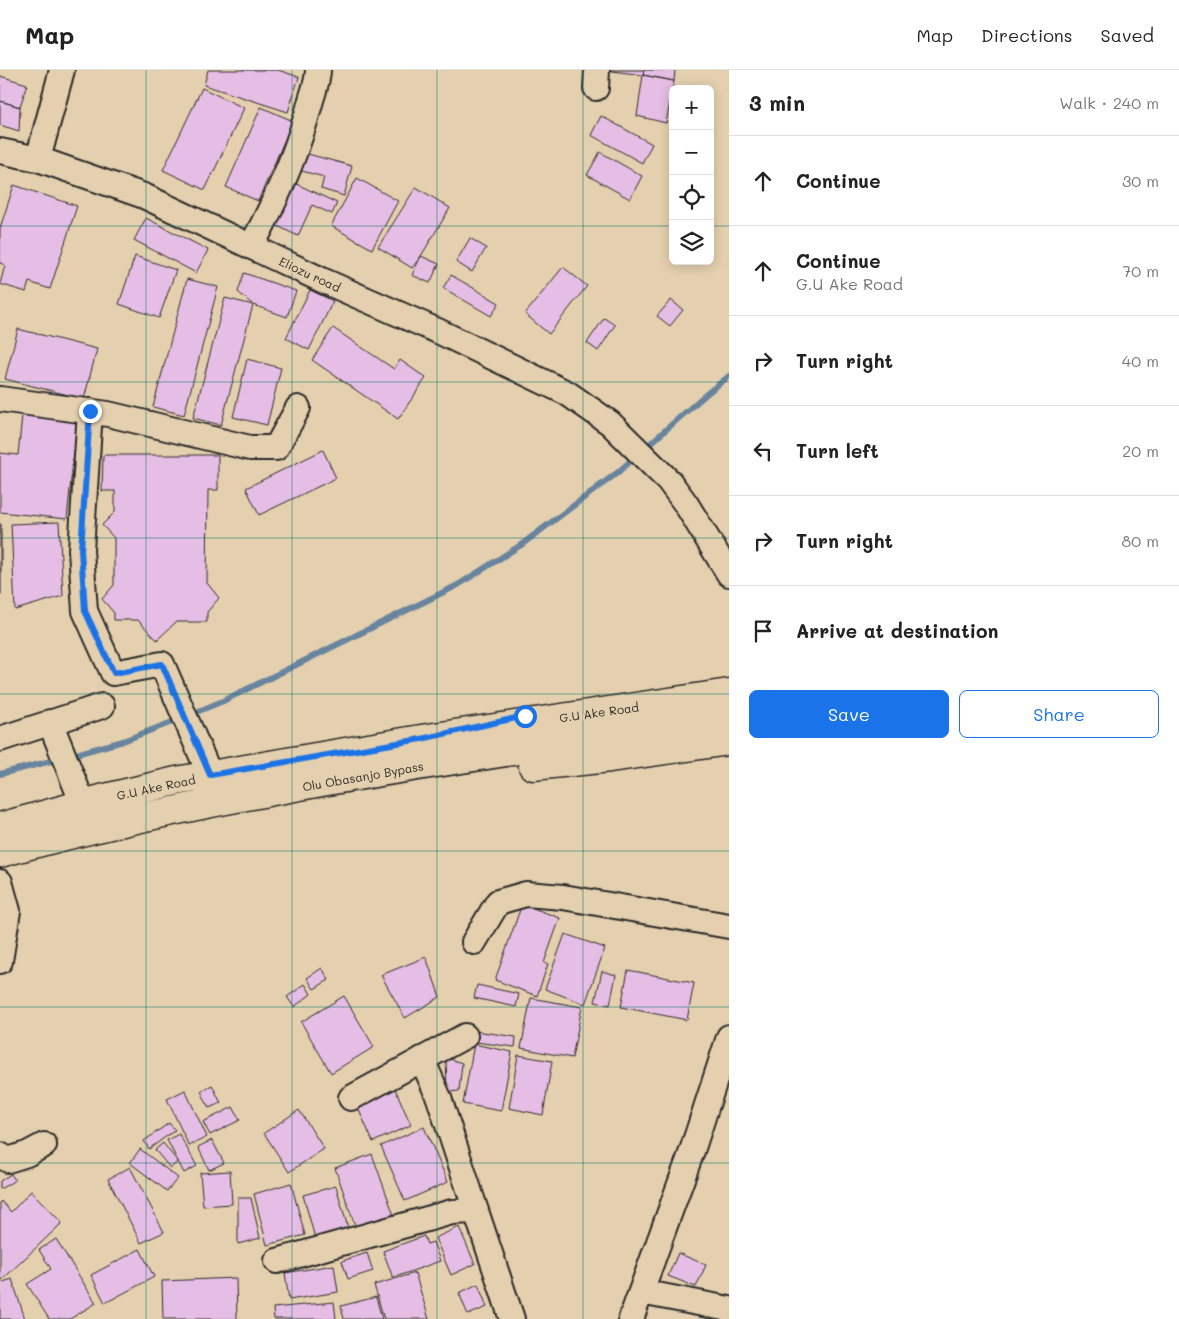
<!DOCTYPE html>
<html lang="en">
<head>
<meta charset="utf-8">
<style>
  body { margin:0; font-family:Mali,sans-serif; background:#f2f2f2; color:#222 }
  .controls { position:absolute; right:15px; top:15px; display:grid; overflow:hidden; border-radius:8px; box-shadow:0 2px 12px #0003 }
  .controls button { width:45px; height:45px; display:grid; place-items:center; padding:0; border:0; border-bottom:1px solid #e0e0e0; background:#fff; color:#222; font:25px sans-serif }
  .stop { position:absolute; width:15px; height:15px; margin:-11px; border:4px solid #1a73e8; border-radius:50%; background:#fff }
  .stop.end { background:#1a73e8; border-color:#fff; box-shadow:0 1px 5px #0008 }
  .list { margin:0; padding:0; list-style:none }
  h2 { display:flex; justify-content:space-between; align-items:center; height:65px; margin:0; padding:0 20px; font-size:21px }
  h2 small { font-size:16px; font-weight:400; color:#767676 }
  .list li { display:grid; grid-template-columns:32px 1fr auto; gap:15px; align-items:center; box-sizing:border-box; height:90px; padding:0 20px; border-top:1px solid #e0e0e0 }
  .list b { display:block; font-size:19px; white-space:nowrap }
  .list p { margin:0; font-size:16px; white-space:nowrap; color:#767676 }
  .list em { font-size:16px; font-style:normal; color:#767676 }
  .actions { display:flex; gap:10px; padding:15px 20px }
  .actions a { flex:1; padding:11px 0; border:1px solid #1a73e8; border-radius:8px; text-align:center; font-size:18px; color:#1a73e8 }
  .actions .main { background:#1a73e8; color:#fff }
  .icon { flex:none; width:28px; height:28px; fill:none; stroke:currentColor; stroke-width:2; stroke-linecap:round; stroke-linejoin:round }
  .map { position:relative; flex:none; width:729px; height:1249px; overflow:hidden }
  header { display:flex; align-items:center; gap:30px; box-sizing:border-box; height:70px; padding:0 25px; background:#fff; border-bottom:1px solid #e0e0e0 }
  header strong { font-size:24px }
  nav { display:flex; gap:28px; margin-inline-start:auto; font-size:18px }
  main { display:flex }
  aside { flex:1; background:#fff }
  .map>svg:first-child { display:block }
  .lines { fill:none; stroke-linecap:round; stroke-linejoin:round }
  .stream { stroke:#68849e; stroke-width:6 }
  .building { fill:#e6bde4; stroke:#2b2b2b }
  .minor-casing { stroke:#2b2b2b; stroke-width:28 }
  .major-casing { stroke:#2b2b2b; stroke-width:31 }
  .minor { stroke:#e4d0ae; stroke-width:24 }
  .major { stroke:#e4d0ae; stroke-width:28 }
  .route { stroke:#1a73e8; stroke-width:6 }
  .grid { fill:none; stroke:#0f766e; stroke-width:1; stroke-opacity:0.55 }
  .labels { text-anchor:middle; dominant-baseline:central; stroke-width:4; stroke-linejoin:round; paint-order:stroke }
  .street-label { font-size:12px; fill:#2b2b2b; stroke:#e4d0ae }
</style>
</head>
<body>
<header>
<strong>Map</strong>
<nav><a>Map</a><a>Directions</a><a>Saved</a></nav>
</header>
<main>
<div class="map">
<svg width="729" height="1249" viewBox="0 0 729 1249">
  <rect width="100%" height="100%" fill="#e4d0ae"/>
  <filter id="ink" filterUnits="userSpaceOnUse"><feTurbulence type="fractalNoise" baseFrequency=".02" numOctaves="2"/><feDisplacementMap in="SourceGraphic" scale="10" xChannelSelector="R" yChannelSelector="G"/><feConvolveMatrix kernelMatrix="1 2 1 2 8 2 1 2 1" color-interpolation-filters="sRGB"/></filter>
  <g filter="url(#ink)">
    <g class="lines">
      <path class="stream" d="M189,645L223,631L458,515L521,475L617,403L705,325L729,306
        M69,686L123,671L180,649
        M0,704L59,689"/>
    </g>
    <path class="building" d="M208,0H278L299,7L288,42L204,15Z
      M605,0H644L643,5Z
      M644,0H675L674,11L643,5Z
      M643,5L674,11L666,53L637,46Z
      M0,6L27,14L20,37L0,31Z
      M202,18L244,38L205,120L163,100Z
      M0,31L20,37L19,61L0,55Z
      M261,37L293,51L258,131L226,117Z
      M601,46L652,74L642,93L591,65Z
      M297,81L352,96L344,126L321,119L324,107L298,100Z
      M600,82L642,106L630,129L587,105Z
      M357,108L398,131L372,179L331,156Z
      M286,109L337,133L332,144L312,135L298,166L267,151Z
      M14,115L77,136L50,219L29,212L26,222L0,214L5,195L0,193V158Z
      M416,117L450,138L421,186L412,198L378,177Z
      M146,148L208,180L196,203L134,170Z
      M470,168L486,178L472,202L456,192Z
      M135,186L176,200L159,248L119,234Z
      M421,186L439,194L430,213L412,205Z
      M563,197L587,216L549,264L525,244Z
      M244,203L296,221L287,247L253,235L238,222Z
      M451,205L499,233L491,246L443,218Z
      M187,209L218,217L184,345L153,337Z
      M310,220L333,231L309,280L286,268Z
      M225,228L253,235L221,355L193,348Z
      M671,230L683,240L670,256L657,246Z
      M604,248L615,255L598,281L587,273Z
      M333,258L394,299L400,290L426,308L398,349L312,290Z
      M18,259L97,279L84,329L5,309Z
      M247,289L281,298L267,355L233,347Z
      M23,335L78,341L67,449L0,442V383L18,385Z
      M323,380L336,408L259,445L246,418Z
      M103,385H218V420H208L207,513L219,528L207,542V552H176L157,570L138,550H114V543L102,529L114,515V468L102,455L115,442V421H102Z
      M59,452L63,526L15,540L11,454Z
      M0,454H1V525H0Z
      M522,834L560,848L544,893L548,894L537,926L495,910Z
      M565,864L605,878L585,934L545,919Z
      M426,887L440,927L405,948L381,905Z
      M322,898L329,910L314,919L307,908Z
      M628,900L694,913L687,950L621,937Z
      M602,901L616,905L610,935L595,932Z
      M305,914L311,924L294,937L287,927Z
      M477,915L519,924L516,937L474,928Z
      M344,926L374,977L331,1003L301,952Z
      M531,928L582,937L572,988L521,978Z
      M469,960L516,967L515,977L467,971Z
      M474,974L512,982L501,1041L463,1034Z
      M518,985L552,991L543,1045L509,1038Z
      M446,988L462,993L459,1021L447,1022Z
      M393,1014L411,1055L373,1072L355,1031Z
      M212,1015L221,1033L209,1038L201,1021Z
      M185,1020L207,1067L189,1076L167,1029Z
      M233,1037L240,1050L210,1065L203,1052Z
      M299,1040L324,1079L289,1102L264,1063Z
      M169,1053L175,1060L149,1079L144,1071Z
      M424,1057L448,1112L405,1131L381,1076Z
      M179,1064L197,1096L184,1103L167,1070Z
      M212,1070L224,1093L209,1100L198,1077Z
      M163,1073L178,1092L170,1098L155,1080Z
      M140,1079L178,1108L167,1121L130,1093Z
      M372,1084L396,1151L358,1164L335,1098Z
      M130,1097L164,1162L141,1173L108,1109Z
      M230,1101L232,1134L203,1136L200,1103Z
      M11,1104L15,1110L0,1119V1111Z
      M291,1113L305,1165L267,1175L254,1124Z
      M336,1116L350,1165L317,1175L303,1125Z
      M31,1121L62,1153L2,1210L0,1208V1133L1,1131L11,1142Z
      M238,1128H251L260,1168L238,1174Z
      M459,1157L475,1194L451,1205L435,1168Z
      M424,1166L427,1174L433,1172L440,1191L393,1208L383,1181Z
      M56,1169L96,1233L70,1249H49L27,1214L51,1199L39,1180Z
      M140,1179L154,1207L105,1233L91,1205Z
      M367,1183L373,1201L348,1209L342,1191Z
      M678,1183L706,1195L696,1217L668,1206Z
      M334,1195L338,1222L289,1230L285,1203Z
      M415,1203L429,1249H384L374,1215Z
      M236,1208L237,1249H163L162,1211Z
      M12,1209L25,1249H0V1213Z
      M478,1214L487,1237L468,1245L459,1223Z
      M376,1227L382,1249H344L341,1236Z
      M334,1232L336,1249H274L273,1238Z"/>
    <g class="lines">
      <g class="minor-casing">
        <path id="minor" d="M596,18L597,0
          M0,81L38,89L144,126L324,211L440,262L567,323L610,353L669,411L686,434L729,504
          M38,89L62,0
          M251,177C276,131 298,81 311,30C314,20 318,10 318,0
          M0,329L108,344L250,378H276L298,338
          M90,341L81,480L85,541L113,603L162,594L210,705
          M50,652L83,734
          M0,669L102,636
          M0,812L8,841L0,891
          M474,872L498,832L526,824L563,827L729,856
          M422,989L439,1028L476,1141
          M351,1028L465,966
          M0,1085L8,1090L27,1084L44,1075
          M277,1191L452,1142L476,1141L512,1249
          M641,1222L729,1239
          M631,1249L692,1081L729,967"/>
      </g>
      <g class="major-casing">
        <path id="major" d="M533,696L610,688L729,671
          M0,757L105,728L176,711L421,669L729,623
          M0,783C238,717 485,686 729,648"/>
      </g>
      <use href="#minor" class="minor"/>
      <use href="#major" class="major"/>
    </g>
  </g>
  <g class="lines" filter="url(#ink)">
    <path class="route" d="M90,341L81,480L85,541L114,603L162,594L210,705L421,669L525,646"/>
  </g>
  <path class="grid" d="M146,0V1249M292,0V1249M437,0V1249M583,0V1249M0,156H673M710,156H729M0,312H729M0,468H729M0,624H729M0,781H729M0,937H729M0,1093H729"/>
  <g class="labels">
    <g class="street-label">
      <text transform="translate(310 204) rotate(25)">Eliozu road</text>
      <text transform="translate(599 642) rotate(-8)">G.U Ake Road</text>
      <text transform="translate(363 706) rotate(-10)">Olu Obasanjo Bypass</text>
      <text transform="translate(156 717) rotate(-12)">G.U Ake Road</text>
    </g>
  </g>
</svg>
<div class="controls">
<button>+</button>
<button>−</button>
<button><svg class="icon" aria-label="locate" viewBox="0 0 24 24"><circle cx="12" cy="12" r="6"/><path d="M12 2v4M12 18v4M2 12h4M18 12h4"/></svg></button>
<button><svg class="icon" aria-label="layers" viewBox="0 0 24 24"><path d="M12 4l9 5-9 5-9-5zM3 14l9 5 9-5"/></svg></button>
</div>
<div class="stop" style="left:525px;top:646px"></div>
<div class="stop end" style="left:90px;top:341px"></div>
</div>
<aside>
<h2>3 min<small>Walk · 240 m</small></h2>
<ul class="list">
<li><svg class="icon" aria-label="ahead" viewBox="0 0 24 24"><path d="M12 20V5M6 11l6-6 6 6"/></svg><div><b>Continue</b></div><em>30 m</em></li>
<li><svg class="icon" aria-label="ahead" viewBox="0 0 24 24"><path d="M12 20V5M6 11l6-6 6 6"/></svg><div><b>Continue</b><p>G.U Ake Road</p></div><em>70 m</em></li>
<li><svg class="icon" aria-label="right" viewBox="0 0 24 24"><path d="M7 20v-9h11M14 6l5 5-5 5"/></svg><div><b>Turn right</b></div><em>40 m</em></li>
<li><svg class="icon" aria-label="left" viewBox="0 0 24 24"><path d="M17 20v-9H6M10 6l-5 5 5 5"/></svg><div><b>Turn left</b></div><em>20 m</em></li>
<li><svg class="icon" aria-label="right" viewBox="0 0 24 24"><path d="M7 20v-9h11M14 6l5 5-5 5"/></svg><div><b>Turn right</b></div><em>80 m</em></li>
<li><svg class="icon" aria-label="arrive" viewBox="0 0 24 24"><path d="M6 21V4h12l-3 4 3 4H6"/></svg><div><b>Arrive at destination</b></div></li>
</ul>
<div class="actions"><a class="main">Save</a><a>Share</a></div>
</aside>
</main>
</body>
</html>
